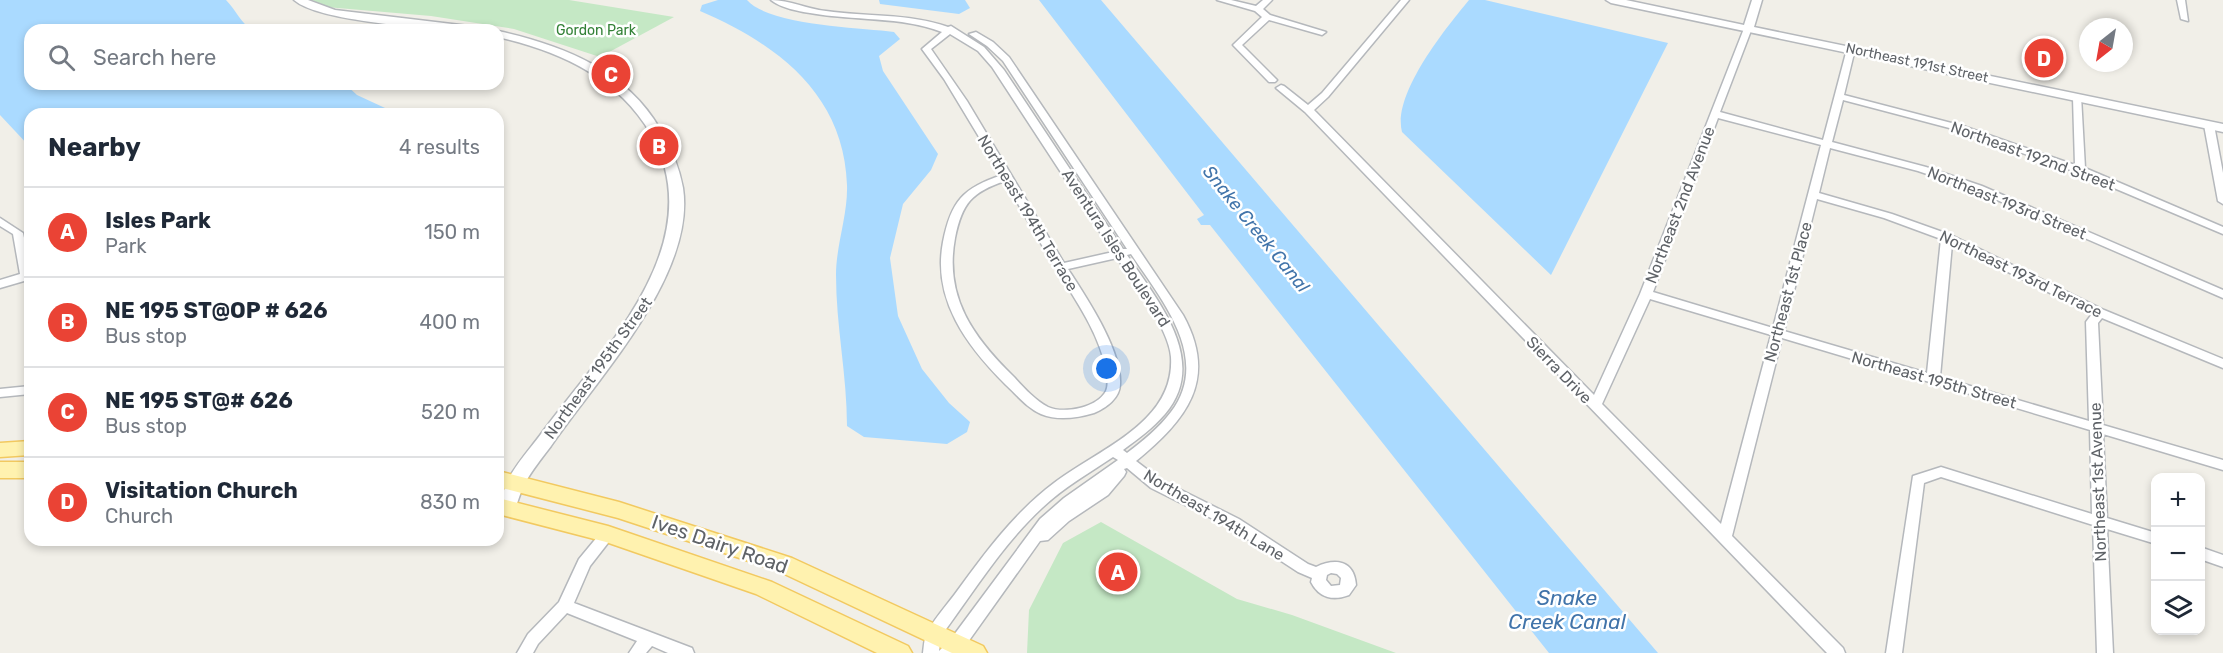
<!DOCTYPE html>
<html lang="en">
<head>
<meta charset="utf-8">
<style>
  body { margin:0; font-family:Rubik,sans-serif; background:#f6f6f7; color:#1f2937 }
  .controls { position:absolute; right:18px; bottom:18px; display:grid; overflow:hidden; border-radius:12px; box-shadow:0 3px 9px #0003 }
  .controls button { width:54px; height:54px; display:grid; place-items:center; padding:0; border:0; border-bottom:2px solid #e0e1e3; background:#fff; color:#1f2937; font:30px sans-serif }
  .compass { position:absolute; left:2079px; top:18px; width:54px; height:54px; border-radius:50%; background:#fff; box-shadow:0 3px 9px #0003; rotate:211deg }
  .you { position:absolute; left:1107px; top:369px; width:21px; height:21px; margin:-15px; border:4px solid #fff; border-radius:50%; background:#1a73e8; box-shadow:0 0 0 9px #1a73e833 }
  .badge { display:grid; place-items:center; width:39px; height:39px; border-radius:50%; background:#ea4335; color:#fff; font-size:20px; font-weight:700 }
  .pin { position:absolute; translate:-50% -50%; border:3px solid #fff; box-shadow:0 2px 6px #0006 }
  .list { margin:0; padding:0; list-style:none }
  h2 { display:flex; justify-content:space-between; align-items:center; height:78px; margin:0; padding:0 24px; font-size:26px }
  h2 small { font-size:20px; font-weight:400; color:#747a83 }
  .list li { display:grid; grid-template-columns:39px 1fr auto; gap:18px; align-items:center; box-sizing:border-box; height:90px; padding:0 24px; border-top:2px solid #e0e1e3 }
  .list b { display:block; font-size:22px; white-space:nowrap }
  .list p { margin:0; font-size:20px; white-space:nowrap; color:#747a83 }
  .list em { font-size:20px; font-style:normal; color:#747a83 }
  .icon { flex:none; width:33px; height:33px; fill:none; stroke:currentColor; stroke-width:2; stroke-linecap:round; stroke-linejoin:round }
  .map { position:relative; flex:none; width:2223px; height:653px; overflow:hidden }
  .search { position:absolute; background:#fff; box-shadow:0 3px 9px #0003; left:24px; top:24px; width:480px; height:66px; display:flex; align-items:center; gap:15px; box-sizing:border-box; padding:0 21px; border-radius:18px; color:#747a83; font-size:22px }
  .panel { position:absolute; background:#fff; box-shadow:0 3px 9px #0003; left:24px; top:108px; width:480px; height:438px; border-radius:18px }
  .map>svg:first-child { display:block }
  .green { fill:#c5e8c5 }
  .water { fill:#aadaff }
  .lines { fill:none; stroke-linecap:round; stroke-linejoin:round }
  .minor-casing { stroke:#b5b8bc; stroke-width:3 }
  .tertiary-casing { stroke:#b5b8bc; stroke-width:3 }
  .primary-casing { stroke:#f2c960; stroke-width:3 }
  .minor { fill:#fff; fill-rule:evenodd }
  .tertiary { fill:#fff; fill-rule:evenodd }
  .primary { fill:#fff2af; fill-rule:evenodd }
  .labels { text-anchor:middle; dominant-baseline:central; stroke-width:5; stroke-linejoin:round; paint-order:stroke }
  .far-park-label { font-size:14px; fill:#348238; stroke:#fff }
  .far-street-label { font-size:14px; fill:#5f6368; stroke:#fff }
  .street-label { font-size:16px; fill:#5f6368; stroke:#fff }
  .water-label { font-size:18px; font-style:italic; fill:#4174aa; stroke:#fff }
  .near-street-label { font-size:20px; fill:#5f6368; stroke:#fff }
  .near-water-label { font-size:21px; font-style:italic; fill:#4174aa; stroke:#fff }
</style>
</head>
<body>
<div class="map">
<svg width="2223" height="653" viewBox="0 0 2223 653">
  <rect width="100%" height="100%" fill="#f1efe8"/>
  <path class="green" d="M312,0H569L674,17L600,57L514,29L431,16L326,7Z
    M1101,522L1237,599L1292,615L1396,653H1027L1029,610L1063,543Z"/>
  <path class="water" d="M0,0H226C236,10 241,24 253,30H30V84H345L357,95L398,114H30V147L0,115Z
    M718,0H747C770,26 859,27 894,32L900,39L879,56L883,71L938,154L931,170L903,204L890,258L898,316L922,369L949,403L970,422L967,432L947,444L864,437L847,426C847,375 836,326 836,275C836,245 848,215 847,185C844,94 777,44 700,11L702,5Z
    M879,0H965L970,8L959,14L880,4Z
    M1039,0H1101L1658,653H1549L1210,225H1201L1197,219L1204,215Z
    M1469,0H1485L1668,43L1551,275L1402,132C1392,94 1446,28 1469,0Z"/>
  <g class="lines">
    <g class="minor-casing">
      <path id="minor" d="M771,0C790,0 807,9 826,11C866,17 909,13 948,27L951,26L984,47L1004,70L1123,249H1127L1003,61L987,46L969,34L976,32L993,42L1009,57L1183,315C1219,380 1186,420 1136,461L1161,480L1239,519L1308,564L1316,567C1335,558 1354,560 1356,585L1349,595C1333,601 1319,598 1311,582L1312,578L1298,572L1229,527L1151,488L1127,468L1124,469L1126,472L1124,476L1108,495L1069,521L1048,540L1040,541L963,649L957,653H923C924,646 924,637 928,631C935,618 946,606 955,594C984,554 1014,513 1054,483C1098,449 1175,423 1171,357C1169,328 1133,282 1117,258L1068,269C1086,297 1122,350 1120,384C1120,398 1106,408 1094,413C1077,418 1058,421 1041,414C1027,408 1017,395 1006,385C967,346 932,300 943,242C951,201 963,188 1002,175L944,79L922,49L942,32C901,16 853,21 810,13C797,11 781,8 771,0ZM950,34L978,51L992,67L1113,252L1064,263L967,101L931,49ZM1005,181C1020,207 1035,234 1051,260C1071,294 1098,329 1106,369C1107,376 1109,385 1106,391C1097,408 1064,414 1048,407C1035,400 1024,388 1014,377C973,337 944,297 955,238C962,203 972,192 1005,181ZM1131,254C1161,299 1212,358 1171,412C1159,428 1143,441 1127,453L1123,450C1138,439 1153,428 1165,414C1210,361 1157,300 1127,255ZM1113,457L1118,460L1064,498L1040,519L951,639L939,651L941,636C973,593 1002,545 1042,508C1063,488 1089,473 1113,457ZM1331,573L1337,574L1341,578L1340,585L1331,586L1326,580L1327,575Z
        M1217,0H1231L1256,6L1263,0H1272L1263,9L1270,15L1326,32L1322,35L1269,20L1242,45L1277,80L1275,82H1269L1233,45L1262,17L1255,11Z
        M1401,0H1409L1328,97L1314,110L1594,395L1640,294L1745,26L1752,28L1720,112L1823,140L1847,49L1851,46L1855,49L1844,95L1963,126L2075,165L2073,98L2078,95L2081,96L2085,168L2223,227V234L2076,172L1957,130L1843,100L1832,142L1926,167L1982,186L2223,290V298L1974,190L1918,171L1830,148L1819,193L1892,214L1951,235L2104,310L2223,359V368L2102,318L2098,323L2103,425L2223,460V470L2103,434L2107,518L2156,533V544L2107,529L2113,653H2097L2093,525L1941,477L1924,483L1902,653H1886L1913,476L1941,467L2092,514L2090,430L1782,338L1732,536L1843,648L1845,653H1827L1305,112L1276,88L1281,85L1284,86L1308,105L1322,93ZM1718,118L1821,145L1773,328L1653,292ZM1817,199L1884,218L1941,239L1927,373L1784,331ZM1952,244L2092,314L2086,322L2089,421L1940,377ZM1650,299L1771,335L1721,524L1602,404Z
        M2177,0H2185L2188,21L2181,19Z
        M2209,122L2214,125L2223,173V204L2218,201L2204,125Z
        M0,218L23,233L30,267V285L24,281L0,288V280L20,274L13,234L0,226Z
        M30,386V394L0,397V389Z
        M608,528L613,530L615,534L590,566L574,603L692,648L694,653H668L652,646L646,653H629L637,641L567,613L538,644L533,653H517L528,634L559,602L579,559L603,530Z
        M2200,547L2223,555V567L2200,559Z"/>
    </g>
    <g class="tertiary-casing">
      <path id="tertiary" d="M294,0H308L335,10L477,27L482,30C445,30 320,23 294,0Z
        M1606,0H1626L1744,25L1752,0H1762L1754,27L2223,124V132L1611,3Z
        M498,31C562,45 626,70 660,129C671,148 679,166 683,188C696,275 597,379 551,446C542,458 532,470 525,483C520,492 518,503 513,513L507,515L501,513L498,508C501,499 504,490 507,482C515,465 530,449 541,434C602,351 713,244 651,134C618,77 559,51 498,37Z"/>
    </g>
    <g class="primary-casing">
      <path id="primary" d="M30,441V455L0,457V443Z
        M0,462H30V478H0Z
        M498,471L619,502L792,558L983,646L987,653H952L776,570L618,518L498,487Z
        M498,498L608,526L772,582L908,646L912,653H877L756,594L606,542L498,514Z"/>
    </g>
    <use href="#minor" class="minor"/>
    <use href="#tertiary" class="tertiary"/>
    <use href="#primary" class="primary"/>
  </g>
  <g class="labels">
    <g class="far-park-label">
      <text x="596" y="30">Gordon Park</text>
    </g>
    <g class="far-street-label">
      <text transform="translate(1917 63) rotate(12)">Northeast 191st Street</text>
    </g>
    <g class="street-label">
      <text transform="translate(2033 156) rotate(20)">Northeast 192nd Street</text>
      <text transform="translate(2007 203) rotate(22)">Northeast 193rd Street</text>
      <text transform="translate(1680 205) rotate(-69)">Northeast 2nd Avenue</text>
      <text transform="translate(1028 213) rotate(59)">Northeast 194th Terrace</text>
      <text transform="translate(1116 248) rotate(57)">Aventura Isles Boulevard</text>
      <text transform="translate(2021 274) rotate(26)">Northeast 193rd Terrace</text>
      <text transform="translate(1788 292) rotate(-75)">Northeast 1st Place</text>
      <text transform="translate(598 368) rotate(-54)">Northeast 195th Street</text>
      <text transform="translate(1559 370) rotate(46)">Sierra Drive</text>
      <text transform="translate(1934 380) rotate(16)">Northeast 195th Street</text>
      <text transform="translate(2098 482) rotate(-92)">Northeast 1st Avenue</text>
      <text transform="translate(1214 515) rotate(31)">Northeast 194th Lane</text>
    </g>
    <g class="water-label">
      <text transform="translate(1256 229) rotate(51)">Snake Creek Canal</text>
    </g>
    <g class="near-street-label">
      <text transform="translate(720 544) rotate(19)">Ives Dairy Road</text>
    </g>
    <g class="near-water-label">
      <text x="1567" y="597">Snake<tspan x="1567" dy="24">Creek Canal</tspan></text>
    </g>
  </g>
</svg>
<div class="controls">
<button>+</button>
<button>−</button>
<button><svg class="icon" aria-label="layers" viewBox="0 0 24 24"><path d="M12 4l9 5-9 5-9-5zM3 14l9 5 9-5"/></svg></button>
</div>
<svg class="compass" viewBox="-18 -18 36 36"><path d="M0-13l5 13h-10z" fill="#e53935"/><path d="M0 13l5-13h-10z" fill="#747a83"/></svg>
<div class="you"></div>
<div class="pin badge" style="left:1118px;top:572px">A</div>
<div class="pin badge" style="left:659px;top:146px">B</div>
<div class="pin badge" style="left:611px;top:74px">C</div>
<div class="pin badge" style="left:2044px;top:58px">D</div>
<div class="search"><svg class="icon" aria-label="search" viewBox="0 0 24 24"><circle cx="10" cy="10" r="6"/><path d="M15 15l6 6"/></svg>Search here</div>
<section class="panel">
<h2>Nearby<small>4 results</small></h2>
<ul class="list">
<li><span class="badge">A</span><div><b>Isles Park</b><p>Park</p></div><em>150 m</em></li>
<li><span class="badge">B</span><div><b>NE 195 ST@OP # 626</b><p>Bus stop</p></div><em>400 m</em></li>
<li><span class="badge">C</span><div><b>NE 195 ST@# 626</b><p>Bus stop</p></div><em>520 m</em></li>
<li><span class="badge">D</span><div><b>Visitation Church</b><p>Church</p></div><em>830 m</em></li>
</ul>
</section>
</div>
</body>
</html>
